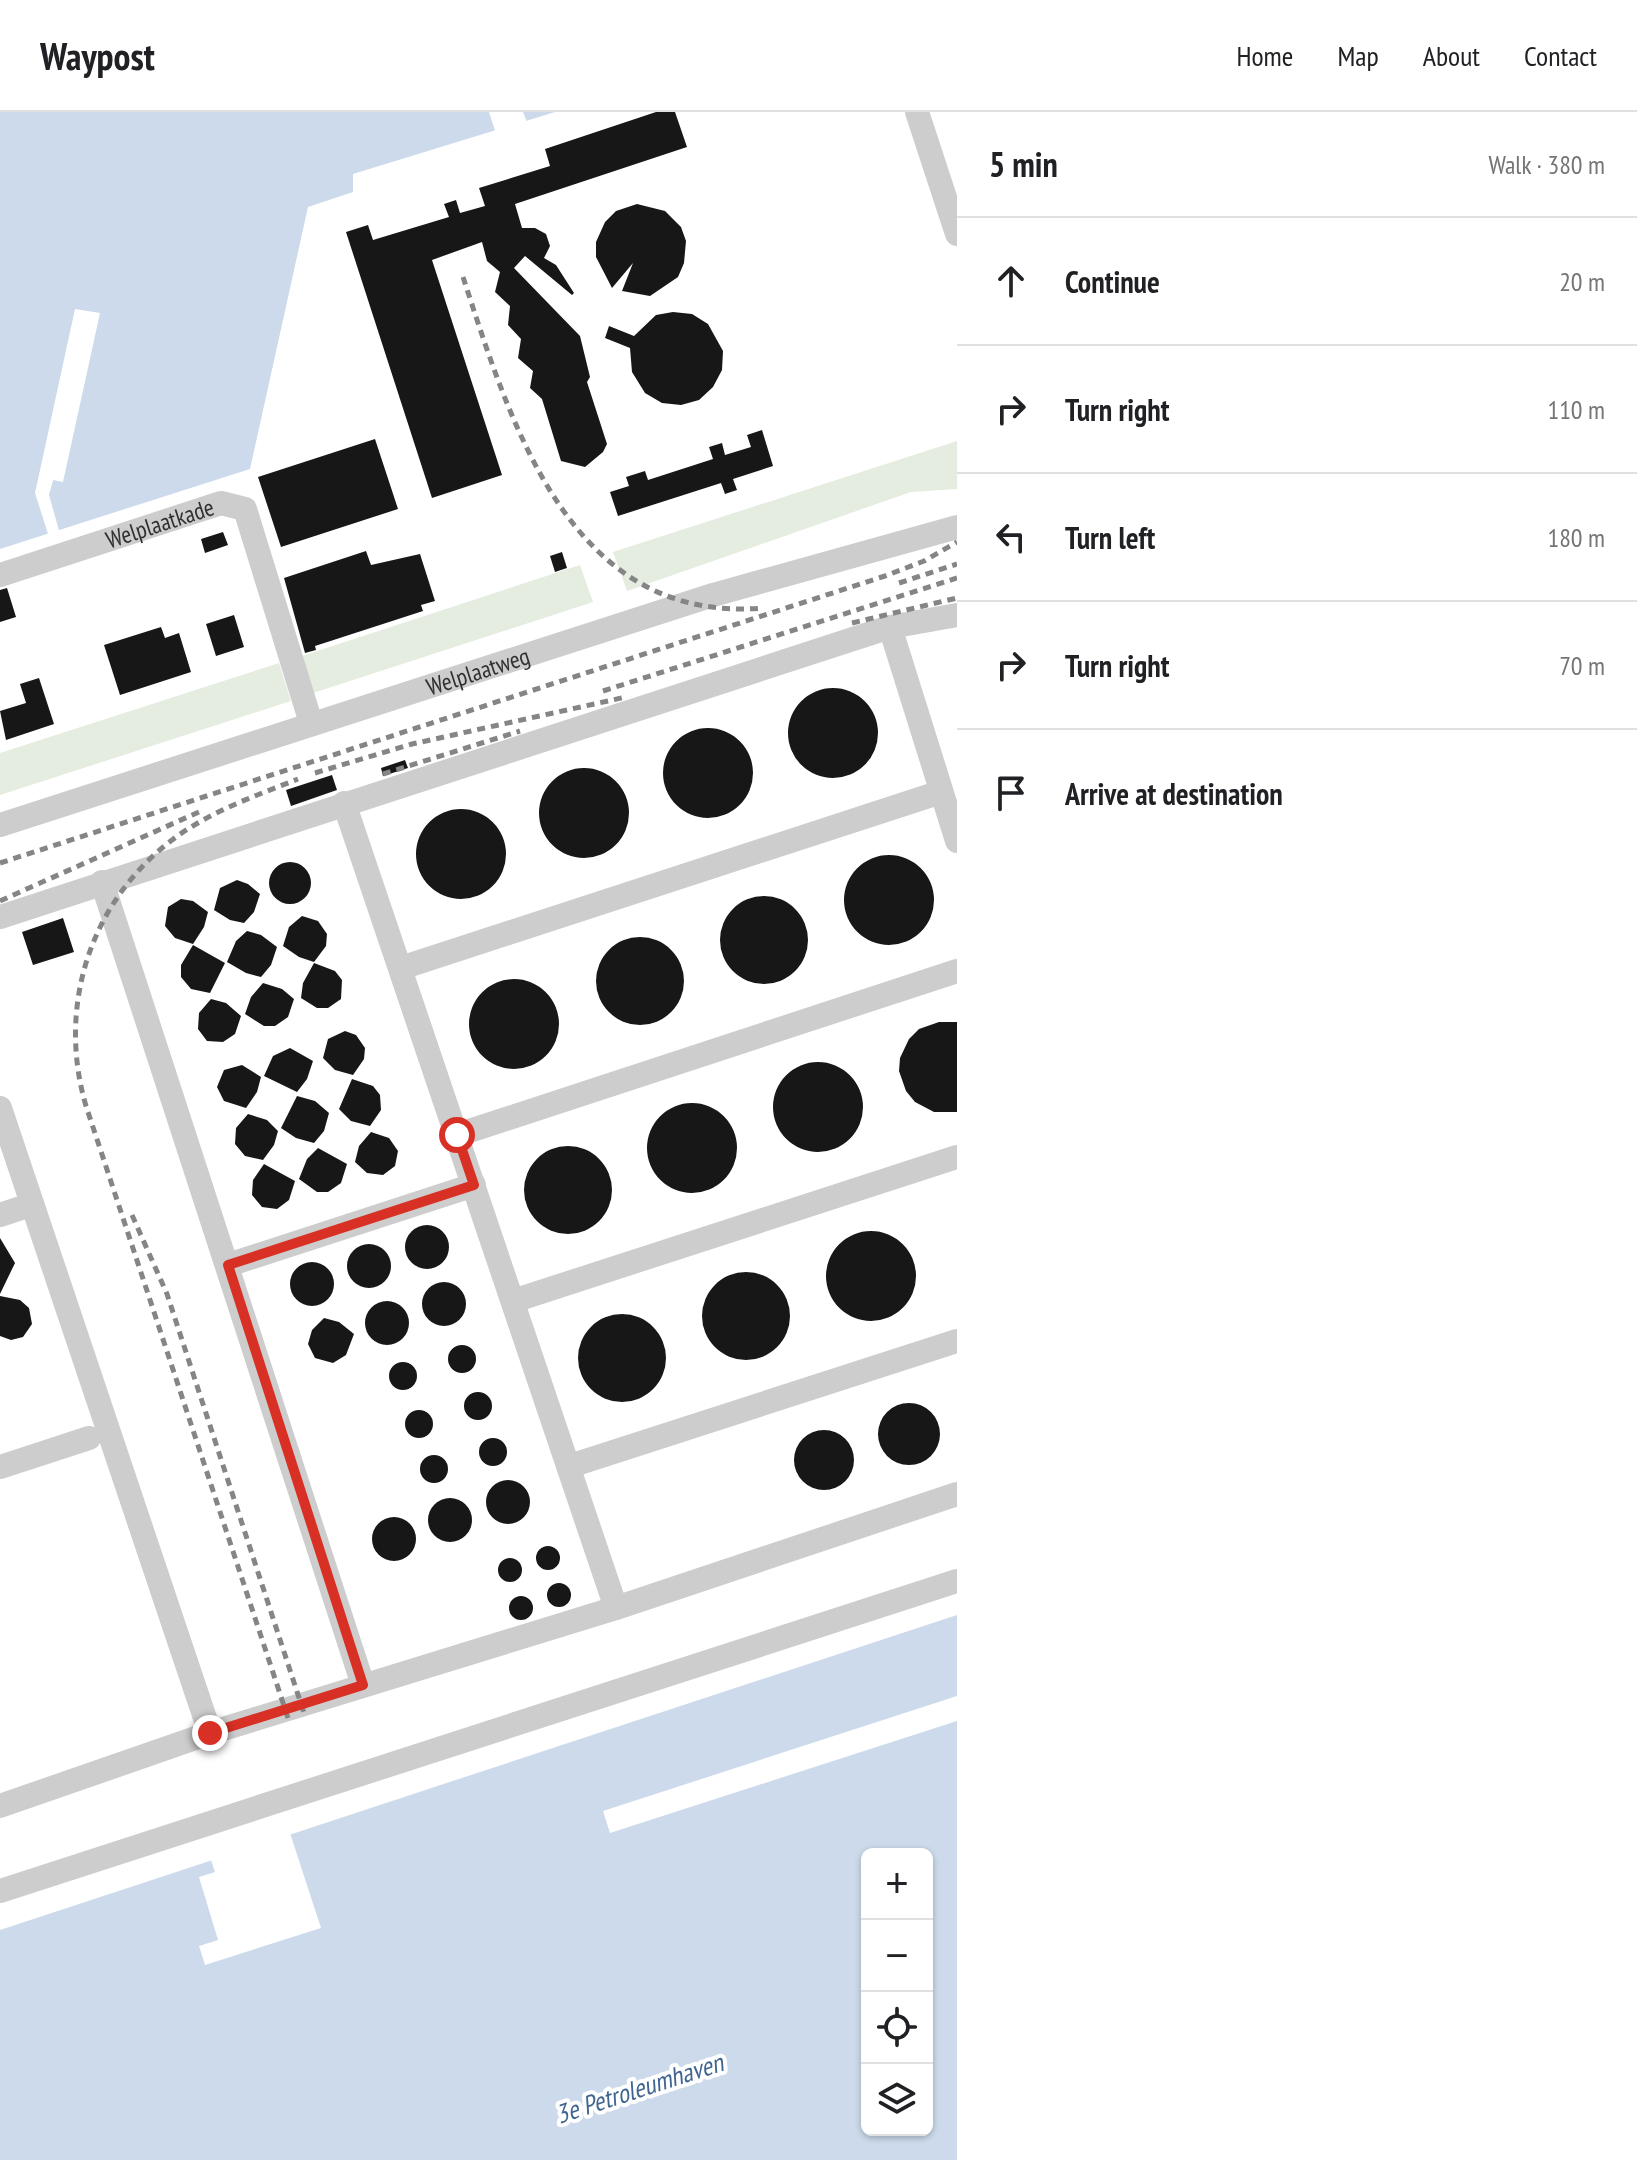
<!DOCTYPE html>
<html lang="en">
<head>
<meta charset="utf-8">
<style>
  body { margin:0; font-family:"PT Sans Narrow",sans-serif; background:#f2f2f2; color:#202124 }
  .controls { position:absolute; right:24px; bottom:24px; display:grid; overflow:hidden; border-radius:12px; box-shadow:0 2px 6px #0004 }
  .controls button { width:72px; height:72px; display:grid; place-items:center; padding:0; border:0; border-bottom:2px solid #e0e0e0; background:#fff; color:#202124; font:40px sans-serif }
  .stop { position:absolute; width:24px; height:24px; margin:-18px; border:6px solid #d93025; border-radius:50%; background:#fff }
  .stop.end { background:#d93025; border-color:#fff; box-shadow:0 2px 8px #0008 }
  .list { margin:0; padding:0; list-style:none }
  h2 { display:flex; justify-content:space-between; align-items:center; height:104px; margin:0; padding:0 32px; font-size:34px }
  h2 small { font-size:26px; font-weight:400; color:#757577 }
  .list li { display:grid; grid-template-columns:52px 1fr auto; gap:24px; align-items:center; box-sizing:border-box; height:128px; padding:0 32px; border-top:2px solid #e0e0e0 }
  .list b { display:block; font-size:30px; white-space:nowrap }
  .list em { font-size:26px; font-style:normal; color:#757577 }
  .icon { flex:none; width:44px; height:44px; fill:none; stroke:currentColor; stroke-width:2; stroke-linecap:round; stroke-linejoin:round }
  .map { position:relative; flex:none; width:957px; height:2048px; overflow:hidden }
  header { display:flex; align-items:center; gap:48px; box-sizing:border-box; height:112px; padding:0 40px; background:#fff; border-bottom:2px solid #e0e0e0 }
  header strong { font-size:38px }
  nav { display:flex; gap:44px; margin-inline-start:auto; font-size:28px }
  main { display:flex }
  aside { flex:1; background:#fff }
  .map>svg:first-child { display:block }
  .green { fill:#e4eddf }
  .water { fill:#ccdaeb; fill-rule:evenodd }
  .pier { fill:#fff }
  .building { fill:#171717 }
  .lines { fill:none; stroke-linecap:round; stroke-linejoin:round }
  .minor { stroke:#cdcdcd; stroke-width:24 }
  .rail { stroke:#858585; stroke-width:5; stroke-dasharray:8 6; stroke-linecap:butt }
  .route { stroke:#d93025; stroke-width:10 }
  .labels { text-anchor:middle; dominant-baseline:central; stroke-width:8; stroke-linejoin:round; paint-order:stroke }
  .street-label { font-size:24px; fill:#303030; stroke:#fff }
  .water-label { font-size:26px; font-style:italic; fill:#406590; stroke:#fff }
</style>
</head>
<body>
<header>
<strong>Waypost</strong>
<nav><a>Home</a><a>Map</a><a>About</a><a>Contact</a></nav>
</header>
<main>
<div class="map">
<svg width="957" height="2048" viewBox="0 0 957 2048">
  <rect width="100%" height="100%" fill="#fff"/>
  <path class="green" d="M957,329V377L911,380L627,479L613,440Z
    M580,453L593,490L313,581L302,544Z
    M279,551L291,589L0,683V641Z"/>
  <path class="water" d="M0,0H555L353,62V80L308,95L250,357L0,437Z
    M957,1503V2048H0V1818ZM867,1742H927V2018H867Z"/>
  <path class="pier" d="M489,0H523L528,13L497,25Z
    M75,197L100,201L63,370L53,368L49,383L60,422L49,425L35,381Z
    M957,1584V1609L610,1721L603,1699Z
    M289,1718L321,1816L205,1853L199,1834L218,1828L199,1765L215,1760L210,1745Z"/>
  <path class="building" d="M656,0H675L687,35L515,92L522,116H535L546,122L550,134L544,146L556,153L574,181L572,183L525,144L514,156L580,224L590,265L587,270L607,332L603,340L585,355L561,349L542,287L530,276L533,259L518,246L521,227L508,213L510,194L495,180L500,160L487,149L482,130L432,148L502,363L432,386L346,120L368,113L373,128L449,105L444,92L456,88L460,101L485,94L479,76L550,54L545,37Z
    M637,92L665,99L681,115L686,129L684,151L678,165L650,184L622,179L633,151L612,176L596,145V130L605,110L616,99Z
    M673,200L692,202L708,212L723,239L722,258L713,275L699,288L681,293L662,291L645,281L632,260L630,236L605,226L609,214L634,224L656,203Z
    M762,318L773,354L733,367L737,378L725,382L721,371L618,404L610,380L629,374L626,365L645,359L648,368L713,347L709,335L722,331L725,343L751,335L747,323Z
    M375,327L398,397L281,435L258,365Z
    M223,420L228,433L205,441L201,427Z
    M366,439L371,453L420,442L435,489L421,493L423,499L315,534L316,538L305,541L284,466Z
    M562,440L567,456L555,460L550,444Z
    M7,476L16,505L0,510V478Z
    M234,503L244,535L216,544L206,512Z
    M161,515L165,526L179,521L191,560L120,583L104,533Z
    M39,566L54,612L6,628L0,599L26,591L20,572Z
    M788 621a45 45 0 1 1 90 0a45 45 0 1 1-90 0Z
    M663 661a45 45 0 1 1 90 0a45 45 0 1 1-90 0Z
    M405,648L408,656L383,664L381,656Z
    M539 701a45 45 0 1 1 90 0a45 45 0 1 1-90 0Z
    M332,663L337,678L291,694L286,678Z
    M416 742a45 45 0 1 1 90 0a45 45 0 1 1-90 0Z
    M844 788a45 45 0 1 1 90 0a45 45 0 1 1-90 0Z
    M269 771a21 21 0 1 1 42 0a21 21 0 1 1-42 0Z
    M237,768L248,772L260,782L254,800L244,811L230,808L214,798L220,776Z
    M720 828a44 44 0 1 1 88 0a44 44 0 1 1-88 0Z
    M181,787L193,789L208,800L204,815L193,832L175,826L165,814L168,795Z
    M302,804L318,809L327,822L326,834L314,850L299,845L283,834L289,815Z
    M63,806L74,840L33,853L22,820Z
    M247,819L261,823L277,835L271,853L261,865L246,861L227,850L236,829Z
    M596 869a44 44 0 1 1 88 0a44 44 0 1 1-88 0Z
    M193,833L225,851L210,881L191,877L181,865V853Z
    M314,851L335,859L342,868L341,887L328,896H317L301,886L303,871Z
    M469 912a45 45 0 1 1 90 0a45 45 0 1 1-90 0Z
    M263,871L282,877L294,887L288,905L275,914H264L245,902L251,885Z
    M211,887L226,891L241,904L235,922L223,930L207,929L198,917L199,901Z
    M957,910V1000H934L915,990L906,979L899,959L900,946L909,927L919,917L939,910Z
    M345,919L356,923L365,936L364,947L353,963L335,958L323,946L328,927Z
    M290,936L313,949L307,967L297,980L264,964L273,944Z
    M773 995a45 45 0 1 1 90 0a45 45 0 1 1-90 0Z
    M242,953L261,965L257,980L246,996L224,989L217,975L224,958Z
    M352,967L373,974L380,983L381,998L370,1014L351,1009L339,997Z
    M297,984L315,989L329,1001L324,1019L314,1031L296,1026L281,1016Z
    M647 1036a45 45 0 1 1 90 0a45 45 0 1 1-90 0Z
    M248,1002L267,1008L278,1019L274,1033L263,1048L245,1044L235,1032L236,1016Z
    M371,1020L389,1026L398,1039L395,1054L383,1063L367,1061L355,1050L359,1034Z
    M524 1078a44 44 0 1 1 88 0a44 44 0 1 1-88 0Z
    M318,1036L347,1052L341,1071L328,1080H317L299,1067L307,1047Z
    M264,1052L295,1069L289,1088L277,1097L262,1095L252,1083L253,1068Z
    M405 1135a22 22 0 1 1 44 0a22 22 0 1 1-44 0Z
    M826 1164a45 45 0 1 1 90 0a45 45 0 1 1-90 0Z
    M0,1126L15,1151L0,1182Z
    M347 1154a22 22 0 1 1 44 0a22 22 0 1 1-44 0Z
    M290 1172a22 22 0 1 1 44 0a22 22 0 1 1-44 0Z
    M702 1204a44 44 0 1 1 88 0a44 44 0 1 1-88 0Z
    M422 1192a22 22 0 1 1 44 0a22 22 0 1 1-44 0Z
    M0,1184L20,1188L29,1196L32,1212L23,1225L11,1228L0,1224Z
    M365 1211a22 22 0 1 1 44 0a22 22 0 1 1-44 0Z
    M578 1246a44 44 0 1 1 88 0a44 44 0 1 1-88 0Z
    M324,1206L339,1210L354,1222L346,1243L333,1251L315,1246L308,1232L312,1218Z
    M448 1247a14 14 0 1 1 28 0a14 14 0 1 1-28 0Z
    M389 1264a14 14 0 1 1 28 0a14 14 0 1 1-28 0Z
    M464 1294a14 14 0 1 1 28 0a14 14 0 1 1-28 0Z
    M878 1322a31 31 0 1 1 62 0a31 31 0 1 1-62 0Z
    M405 1312a14 14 0 1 1 28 0a14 14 0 1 1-28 0Z
    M794 1348a30 30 0 1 1 60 0a30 30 0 1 1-60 0Z
    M479 1340a14 14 0 1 1 28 0a14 14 0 1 1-28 0Z
    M420 1357a14 14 0 1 1 28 0a14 14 0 1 1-28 0Z
    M486 1390a22 22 0 1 1 44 0a22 22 0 1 1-44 0Z
    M428 1408a22 22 0 1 1 44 0a22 22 0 1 1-44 0Z
    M372 1427a22 22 0 1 1 44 0a22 22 0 1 1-44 0Z
    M536 1446a12 12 0 1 1 24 0a12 12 0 1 1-24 0Z
    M498 1458a12 12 0 1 1 24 0a12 12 0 1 1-24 0Z
    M547 1483a12 12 0 1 1 24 0a12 12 0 1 1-24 0Z
    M509 1496a12 12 0 1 1 24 0a12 12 0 1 1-24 0Z"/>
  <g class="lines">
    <g class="minor">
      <path d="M917,0L957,122"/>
      <path id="s1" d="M0,463L221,391L245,397L311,611"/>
      <path d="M890,515L957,729"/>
      <path d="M344,691L616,1496"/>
      <path id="s2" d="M0,713L713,483L957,415"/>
      <path d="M102,770L363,1573"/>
      <path d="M0,805L890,515L957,503"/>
      <path d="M401,856L941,680"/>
      <path d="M0,996L210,1621"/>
      <path d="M457,1023L957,859"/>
      <path d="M0,1103L27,1094"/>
      <path d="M228,1153L474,1073"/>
      <path d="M513,1189L957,1045"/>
      <path d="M570,1354L957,1229"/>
      <path d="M0,1355L89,1326"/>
      <path d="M0,1694L210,1621L616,1496L957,1382"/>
      <path d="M0,1779L957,1469"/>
    </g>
    <path class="rail" d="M463,165C511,312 570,513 764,496
      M899,471L957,452
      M852,511L957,486
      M603,579L957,466
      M315,661L412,632L626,585
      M383,662L520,619
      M0,751L885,464L924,449L957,430
      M0,789L201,699
      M132,1103L167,1182L304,1601
      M288,1606L86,994C57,896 89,791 172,728C209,700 255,684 298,667"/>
  </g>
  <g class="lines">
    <path class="route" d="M210,1621L363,1573L228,1153L474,1073L457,1023"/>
  </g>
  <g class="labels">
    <g class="street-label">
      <text stroke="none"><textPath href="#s1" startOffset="168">Welplaatkade</textPath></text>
      <text stroke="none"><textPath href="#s2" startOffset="502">Welplaatweg</textPath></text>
    </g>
    <g class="water-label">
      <text transform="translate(639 1976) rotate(-18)">3e Petroleumhaven</text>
    </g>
  </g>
</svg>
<div class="controls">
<button>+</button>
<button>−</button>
<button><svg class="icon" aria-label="locate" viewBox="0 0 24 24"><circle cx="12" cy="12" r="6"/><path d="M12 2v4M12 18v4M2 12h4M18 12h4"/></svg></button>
<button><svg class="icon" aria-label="layers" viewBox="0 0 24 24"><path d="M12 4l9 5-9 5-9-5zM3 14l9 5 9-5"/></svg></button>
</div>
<div class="stop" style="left:457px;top:1023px"></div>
<div class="stop end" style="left:210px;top:1621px"></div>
</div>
<aside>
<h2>5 min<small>Walk · 380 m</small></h2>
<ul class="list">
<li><svg class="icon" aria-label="ahead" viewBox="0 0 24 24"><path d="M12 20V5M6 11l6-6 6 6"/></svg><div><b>Continue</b></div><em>20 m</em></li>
<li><svg class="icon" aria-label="right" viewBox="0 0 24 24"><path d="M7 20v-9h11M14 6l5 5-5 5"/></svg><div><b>Turn right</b></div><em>110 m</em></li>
<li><svg class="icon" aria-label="left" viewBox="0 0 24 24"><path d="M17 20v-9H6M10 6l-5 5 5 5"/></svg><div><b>Turn left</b></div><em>180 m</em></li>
<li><svg class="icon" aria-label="right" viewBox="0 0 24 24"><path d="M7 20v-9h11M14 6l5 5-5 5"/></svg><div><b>Turn right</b></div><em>70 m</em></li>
<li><svg class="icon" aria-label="arrive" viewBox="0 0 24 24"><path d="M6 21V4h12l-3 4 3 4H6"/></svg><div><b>Arrive at destination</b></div></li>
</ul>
</aside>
</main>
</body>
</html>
